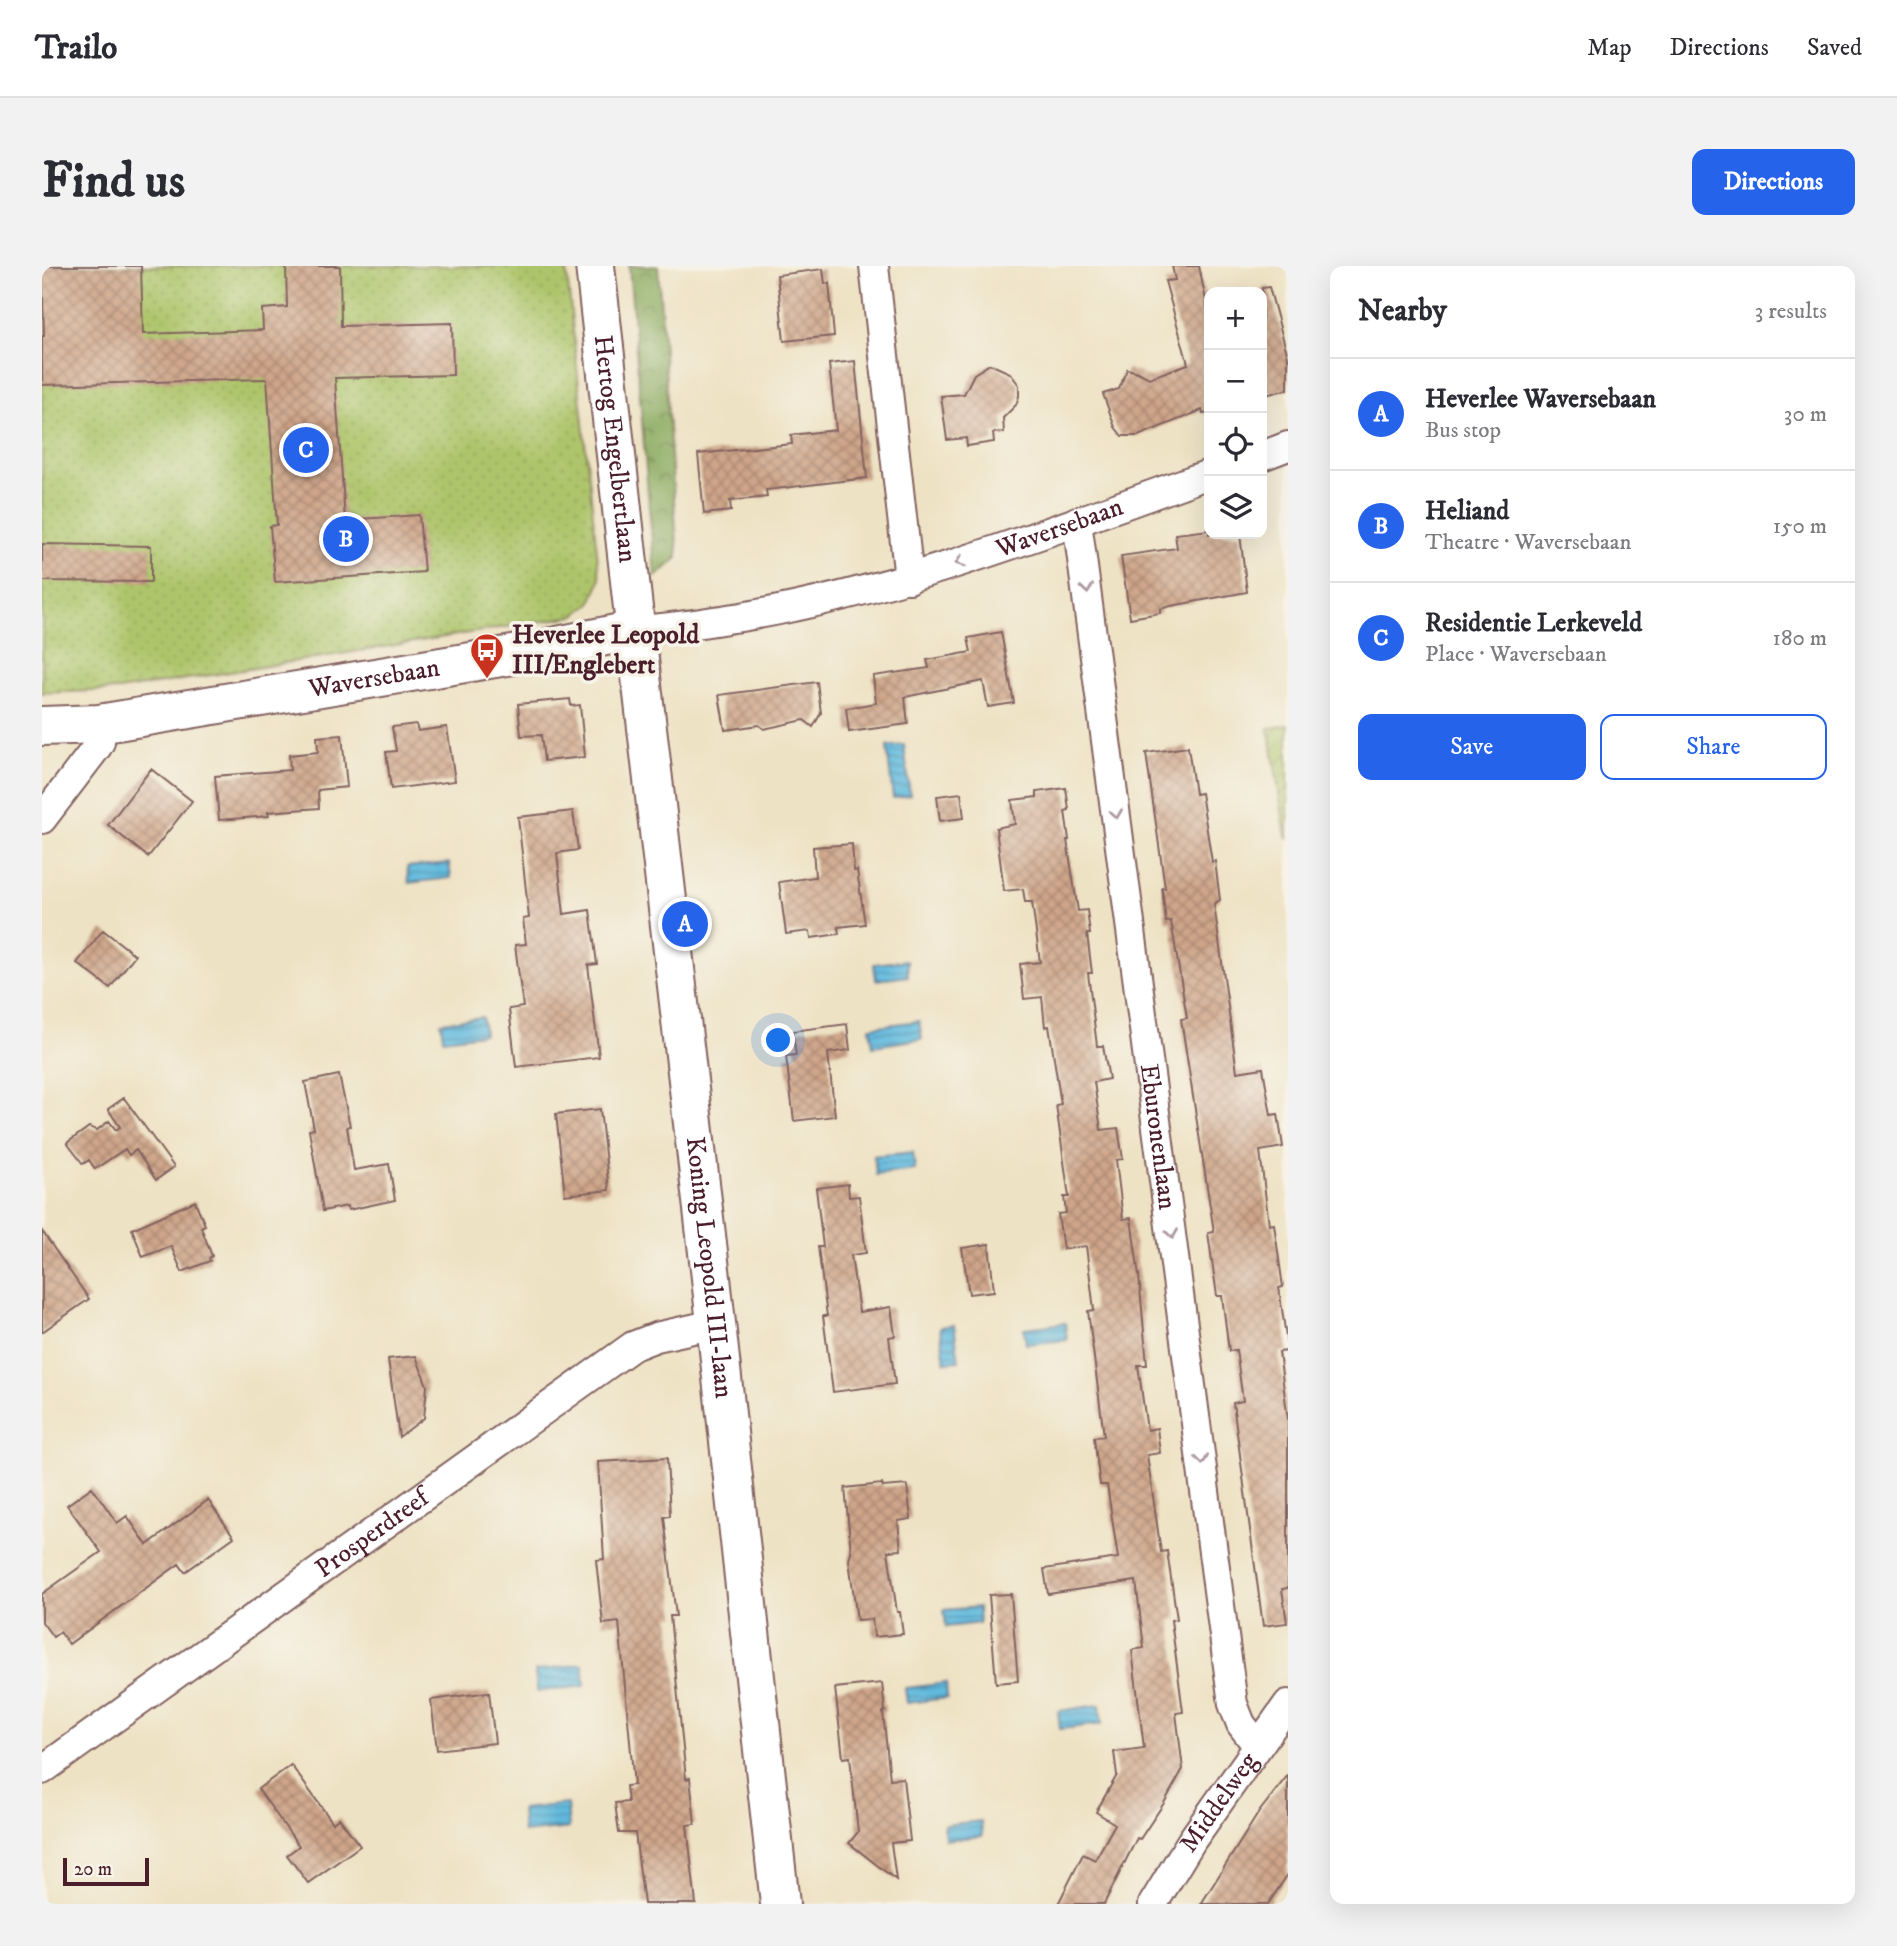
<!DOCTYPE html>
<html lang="en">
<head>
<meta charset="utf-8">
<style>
  body { margin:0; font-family:"IM FELL DW Pica",serif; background:#f2f2f3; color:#2b2b33 }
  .controls { position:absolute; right:21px; top:21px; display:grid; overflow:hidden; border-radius:14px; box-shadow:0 7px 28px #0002 }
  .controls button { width:63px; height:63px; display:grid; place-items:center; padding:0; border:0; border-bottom:2px solid #e1e1e2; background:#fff; color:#2b2b33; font:35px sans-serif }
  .scale { position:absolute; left:21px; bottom:18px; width:86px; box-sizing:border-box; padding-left:7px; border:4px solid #4a1f2b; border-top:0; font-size:19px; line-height:24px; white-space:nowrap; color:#4a1f2b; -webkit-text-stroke:5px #f7f3e8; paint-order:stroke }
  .you { position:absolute; left:737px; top:775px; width:24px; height:24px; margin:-18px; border:5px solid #fff; border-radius:50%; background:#1a73e8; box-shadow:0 0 0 10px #1a73e833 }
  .badge { display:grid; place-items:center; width:46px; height:46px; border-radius:50%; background:#2563eb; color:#fff; font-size:23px; font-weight:700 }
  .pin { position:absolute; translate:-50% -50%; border:4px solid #fff; box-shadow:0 2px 7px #0006 }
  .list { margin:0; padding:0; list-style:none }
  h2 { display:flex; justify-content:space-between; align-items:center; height:91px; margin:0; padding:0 28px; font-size:30px }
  h2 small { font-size:23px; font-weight:400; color:#7c7c81 }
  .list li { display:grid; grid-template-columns:46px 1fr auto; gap:21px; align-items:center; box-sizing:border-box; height:112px; padding:0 28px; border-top:2px solid #e1e1e2 }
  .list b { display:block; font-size:26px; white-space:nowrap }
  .list p { margin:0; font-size:23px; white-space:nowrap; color:#7c7c81 }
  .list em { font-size:23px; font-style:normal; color:#7c7c81 }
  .actions { display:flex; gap:14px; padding:21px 28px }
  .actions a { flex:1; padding:16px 0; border:2px solid #2563eb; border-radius:14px; text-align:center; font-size:24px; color:#2563eb }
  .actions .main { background:#2563eb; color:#fff }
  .icon { flex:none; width:38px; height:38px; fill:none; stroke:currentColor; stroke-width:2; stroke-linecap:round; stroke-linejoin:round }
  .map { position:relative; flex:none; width:1246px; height:1638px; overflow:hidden; border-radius:14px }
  header { display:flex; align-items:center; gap:42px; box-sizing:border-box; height:98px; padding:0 35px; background:#fff; border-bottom:2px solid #e1e1e2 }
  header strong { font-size:33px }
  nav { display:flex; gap:38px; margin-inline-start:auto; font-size:24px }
  .intro { display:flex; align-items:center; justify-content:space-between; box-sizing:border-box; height:168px; padding:0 42px }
  h1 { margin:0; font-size:49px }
  .button { padding:18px 32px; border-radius:14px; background:#2563eb; color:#fff; font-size:24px; font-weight:700 }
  main { display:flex; gap:42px; padding:0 42px }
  aside { flex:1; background:#fff; border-radius:14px; box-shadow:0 7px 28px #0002 }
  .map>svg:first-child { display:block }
  .forest { fill:url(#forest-crowns); stroke:#6a6444; stroke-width:2 }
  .park { fill:url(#park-dots); stroke:#7c724a; stroke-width:2 }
  .garden { fill:url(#garden-furrows); stroke:#7c724a; stroke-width:2 }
  .water { fill:url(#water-rules); stroke:#556c84; stroke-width:2 }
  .building { fill:url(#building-cross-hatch) }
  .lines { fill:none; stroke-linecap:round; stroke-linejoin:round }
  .street-casing { stroke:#836361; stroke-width:32 }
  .secondary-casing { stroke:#836361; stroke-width:42 }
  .street { stroke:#fff; stroke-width:28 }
  .secondary { stroke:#fff; stroke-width:38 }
  .oneway { stroke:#ae9aa0 }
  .labels { text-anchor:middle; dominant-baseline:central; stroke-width:7; stroke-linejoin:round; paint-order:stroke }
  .street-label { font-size:26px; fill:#4a1f2b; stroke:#f7f3e8 }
  .poi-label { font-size:26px; font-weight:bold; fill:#4a1f2b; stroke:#f7f3e8; text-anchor:start }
</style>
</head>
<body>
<header>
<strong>Trailo</strong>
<nav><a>Map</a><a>Directions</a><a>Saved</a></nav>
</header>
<div class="intro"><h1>Find us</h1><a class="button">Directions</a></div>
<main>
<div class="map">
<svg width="1246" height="1638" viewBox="0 0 1246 1638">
  <defs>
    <pattern id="forest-crowns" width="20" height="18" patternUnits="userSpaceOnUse" patternTransform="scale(1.75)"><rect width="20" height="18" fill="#8aaa5e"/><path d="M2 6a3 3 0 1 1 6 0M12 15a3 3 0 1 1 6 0" fill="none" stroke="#738a4e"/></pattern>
    <pattern id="park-dots" width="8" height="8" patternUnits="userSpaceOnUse" patternTransform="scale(1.75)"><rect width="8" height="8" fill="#adc56a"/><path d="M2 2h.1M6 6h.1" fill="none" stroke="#96a95c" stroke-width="1.8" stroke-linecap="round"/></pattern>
    <pattern id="garden-furrows" width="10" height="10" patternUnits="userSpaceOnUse" patternTransform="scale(1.75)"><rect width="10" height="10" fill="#adc56a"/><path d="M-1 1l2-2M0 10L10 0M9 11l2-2" fill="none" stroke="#96a95c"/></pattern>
    <pattern id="water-rules" width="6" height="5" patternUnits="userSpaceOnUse" patternTransform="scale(1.75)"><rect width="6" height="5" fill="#60bade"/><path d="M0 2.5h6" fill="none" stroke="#5197b4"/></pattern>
    <pattern id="building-cross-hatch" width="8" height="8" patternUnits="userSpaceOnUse" patternTransform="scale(1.75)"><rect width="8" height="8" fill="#cfa68a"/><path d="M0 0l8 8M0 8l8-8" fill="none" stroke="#aa8771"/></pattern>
  </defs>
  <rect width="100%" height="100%" fill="#f7f3e8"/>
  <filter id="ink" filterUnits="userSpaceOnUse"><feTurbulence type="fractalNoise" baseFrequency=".0143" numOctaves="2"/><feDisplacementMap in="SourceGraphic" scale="14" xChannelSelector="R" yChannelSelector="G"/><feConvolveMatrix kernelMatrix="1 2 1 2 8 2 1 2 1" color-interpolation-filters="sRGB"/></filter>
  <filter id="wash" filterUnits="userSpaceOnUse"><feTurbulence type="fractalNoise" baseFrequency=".00686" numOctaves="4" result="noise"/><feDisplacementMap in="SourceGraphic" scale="28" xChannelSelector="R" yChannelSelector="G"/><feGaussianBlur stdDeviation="1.57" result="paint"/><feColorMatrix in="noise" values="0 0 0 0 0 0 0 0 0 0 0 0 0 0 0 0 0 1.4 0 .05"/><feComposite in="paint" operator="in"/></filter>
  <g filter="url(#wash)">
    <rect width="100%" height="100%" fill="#eee2c4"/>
    <path class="forest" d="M587,0H616L636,292L613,311Z"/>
    <path class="park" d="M0,0H524L558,314L549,337L532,350L77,424L0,427Z"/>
    <path class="garden" d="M1246,459V571H1244L1227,462Z"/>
    <path class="water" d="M862,479L868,529L851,532L845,481Z
      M407,597L409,612L367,617L365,601Z
      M865,694L866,710L834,714L832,698Z
      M440,751L442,768L401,773L399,756Z
      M877,755L880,773L831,780L828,761Z
      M871,886L873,904L834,909L832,890Z
      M1023,1057L1025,1074L984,1078L982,1062Z
      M912,1059L917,1095L903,1096L898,1061Z
      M936,1341L937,1357L904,1361L902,1344Z
      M541,1398L543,1420L495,1426L493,1405Z
      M904,1417L905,1432L865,1437L863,1422Z
      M1058,1439L1060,1458L1018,1463L1016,1445Z
      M525,1538L527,1562L481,1567L479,1543Z
      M939,1555L940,1570L903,1574L902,1559Z"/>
    <g id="blocks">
      <path class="building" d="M0,0H99L101,68L221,64L220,43L245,41L244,0H298L299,60L410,57L411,109L293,112L303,254L377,249L382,306L233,316L228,260L235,259L225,113L0,119V70H2Z
        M1130,0H1157L1167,50V147L1161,148L1160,144L1096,170H1080L1073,161L1061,128L1077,123L1085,103L1096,106L1107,112L1146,98L1123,15L1133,14Z
        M781,3L783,18L787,17L792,70L742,75L735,9Z
        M1227,21L1246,91V123L1220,130V22Z
        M813,95L825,212L724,224L725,231L688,235L689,245L662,248L656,188L750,178L749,169L794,164L787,98Z
        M948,98L968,107L977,119V130L974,139L961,152L962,166L951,167L952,176L925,180L924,172L905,174L899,130L922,128L932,108Z
        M1167,264V268H1198L1205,326L1129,340L1118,343V347L1088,352L1079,290L1135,282L1133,268Z
        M0,278L109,280V316L0,315Z
        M959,366L972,437L946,441L941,415L863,431L866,458L807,466L804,442L834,437L831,410L887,402L885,394L929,386L926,372Z
        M775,416L779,447L771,461L762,454L722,463L717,459L683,464L677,429Z
        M528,433L529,440L538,439L543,491L502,495L499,469L479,470L476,438Z
        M374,458L376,465L405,461L413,515L349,523L344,486L354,485L350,461Z
        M300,469L305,521L276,524L277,542L226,546L227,550L177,554L173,510L248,504L247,489L276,486L275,471Z
        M1146,481L1153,528L1159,527L1170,596L1173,595L1178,634L1172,638L1195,806L1221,802L1229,849L1236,848L1241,881L1218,885L1227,959L1232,958L1241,1021L1237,1022L1246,1085L1237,1086L1246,1154V1322L1240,1323L1245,1357L1221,1360L1191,1137L1201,1135L1194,1084L1187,1085L1180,1030H1175L1166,967L1172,966L1139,753L1145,752L1129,655L1124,656L1120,622H1123L1104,487Z
        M109,503L150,535L106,591L66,559Z
        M1024,522L1027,544L1023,545L1027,574H1025L1036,645L1045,644L1048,668H1045L1050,707H1046L1055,780H1061L1067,813L1052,816L1059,864L1076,862L1081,893L1074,894L1081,953L1089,952L1097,1010L1105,1099H1096L1105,1164L1115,1162L1118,1187L1105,1189L1119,1286L1125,1285L1135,1353L1129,1354L1141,1446L1134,1447L1141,1503L1122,1537L1098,1573L1095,1572L1062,1638H1016L1041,1588L1053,1594L1073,1558L1054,1546L1075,1509L1072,1486L1102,1482L1090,1384L1102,1382L1094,1315L1006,1328L1002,1303L1076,1292L1065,1219H1058L1052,1171L1062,1170L1046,1045L1052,1044L1044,980L1021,983L1016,948L1024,947L1022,931H1027L1014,839L1019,838L1007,760L1003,761L1000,731L982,733L978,698L998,696L990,636H983L981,623L962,625L954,562L973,558L970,534L995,531V526Z
        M919,527L922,552L898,555L895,530Z
        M531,545L536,584L515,587L522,648L548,644L555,698L546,699L557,791L474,801L467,743L481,741L473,679L484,678L481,653L487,652L476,551Z
        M810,578L812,605L815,604L823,658L796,661L797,668L769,672L768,665L744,668L737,616L773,611L771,581Z
        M61,664L93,689L68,722L35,697Z
        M805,758L808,784L786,787L793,850L752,855L744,790L754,789L750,765Z
        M297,809L308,860L305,861L312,904L347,898L353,934L306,944L305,940L281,945L267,864L272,863L263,816Z
        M82,832L132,901L114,914L94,884L87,889L83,883L53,903L47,894L41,898L25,877L47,861L55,864L67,855L74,864L78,861L66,843Z
        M558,843L567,924L523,929L514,848Z
        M806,918L807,931L817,930L824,987L809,989L817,1046L849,1041L853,1070L847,1071L853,1118L791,1126L781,1050H785L776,981H781L774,922Z
        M153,935L163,959L159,961L170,990L167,992L168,995L140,1006L129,980L101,991L90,963Z
        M0,965L47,1033L0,1066Z
        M947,978L952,1025L927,1028L920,982Z
        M374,1090L385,1120L382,1152L357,1171L346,1093Z
        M625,1192L628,1250L622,1251L634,1350H628L644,1513L648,1512L653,1558L645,1559L654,1638H602L593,1567H577L573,1537L586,1536L584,1520L592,1519L577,1356L561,1358L554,1294L562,1293L556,1196Z
        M840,1218L841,1221L865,1219L869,1253L856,1255L859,1284L846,1285L855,1346H858L861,1368L832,1371L830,1353L815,1354L807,1294L809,1286L803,1222Z
        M50,1221L75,1257L85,1250L105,1279L166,1234L192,1271L143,1306L137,1298L27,1378L18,1366L11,1371L0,1356V1328L59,1286L25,1239Z
        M969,1328L976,1415L954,1417L947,1329Z
        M840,1417L843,1445L841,1446L848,1513L861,1512L868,1575L849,1577L854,1614L807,1577L816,1566L808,1491L801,1492L793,1422Z
        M447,1426L453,1477L395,1484L389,1434Z
        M249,1499L291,1557L297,1552L318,1580L266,1617L245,1589L257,1580L216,1523Z
        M1246,1509V1608L1226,1638H1159L1217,1546Z"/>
    </g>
  </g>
  <g filter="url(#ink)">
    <use href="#blocks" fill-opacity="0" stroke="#836361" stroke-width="2"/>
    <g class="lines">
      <g class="street-casing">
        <g id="street">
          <path d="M832,0L867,313"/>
          <path d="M1220,190L1246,180"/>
          <path id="s1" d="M1035,255L1191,1438L1199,1458L1215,1479"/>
          <path id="s2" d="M593,364C629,363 664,356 699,351C860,324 1014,263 1167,208"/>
          <path d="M0,553L55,481L58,476L57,458"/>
          <path id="s3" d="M0,1504L591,1080L614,1071L673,1058"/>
          <path id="s4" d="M1111,1638L1150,1574L1246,1438"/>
        </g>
      </g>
      <g class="secondary-casing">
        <g id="secondary">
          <path id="s5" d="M553,0L590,333L669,1012L738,1638"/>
          <path id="s6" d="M0,460L57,458L471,389L593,364"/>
        </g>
      </g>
      <use href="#street" class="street"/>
      <use href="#secondary" class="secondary"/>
    </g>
    <defs><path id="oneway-chevron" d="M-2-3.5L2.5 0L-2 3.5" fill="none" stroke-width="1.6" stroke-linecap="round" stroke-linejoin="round" transform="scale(1.75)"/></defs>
    <g class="oneway">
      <use href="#oneway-chevron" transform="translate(918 296) rotate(161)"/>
      <use href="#oneway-chevron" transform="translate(1045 323) rotate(82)"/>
      <use href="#oneway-chevron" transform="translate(1074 548) rotate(82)"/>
      <use href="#oneway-chevron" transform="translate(1130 968) rotate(82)"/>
      <use href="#oneway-chevron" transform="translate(1160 1194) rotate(83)"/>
    </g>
  </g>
  <defs>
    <g id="bus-pin" transform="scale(1.75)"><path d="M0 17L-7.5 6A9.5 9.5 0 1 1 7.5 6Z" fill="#c8321e" stroke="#f7f3e8"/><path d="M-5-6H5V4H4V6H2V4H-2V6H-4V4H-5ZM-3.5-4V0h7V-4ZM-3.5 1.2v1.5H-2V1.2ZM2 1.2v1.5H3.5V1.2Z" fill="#fff"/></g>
  </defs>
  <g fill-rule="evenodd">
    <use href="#bus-pin" x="445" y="384"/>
  </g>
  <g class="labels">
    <g class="street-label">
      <text stroke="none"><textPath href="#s5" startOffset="184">Hertog Engelbertlaan</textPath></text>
      <text stroke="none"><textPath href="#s2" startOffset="438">Waversebaan</textPath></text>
      <text stroke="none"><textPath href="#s6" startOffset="336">Waversebaan</textPath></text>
      <text stroke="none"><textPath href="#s1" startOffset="621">Eburonenlaan</textPath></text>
      <text stroke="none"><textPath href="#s5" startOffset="1008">Koning Leopold III-laan</textPath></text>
      <text stroke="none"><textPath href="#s3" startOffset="406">Prosperdreef</textPath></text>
      <text stroke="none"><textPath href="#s4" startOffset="121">Middelweg</textPath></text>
    </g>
    <g class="poi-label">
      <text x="470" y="369">Heverlee Leopold<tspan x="470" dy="30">III/Englebert</tspan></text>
    </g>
  </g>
</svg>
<div class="controls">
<button>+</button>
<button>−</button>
<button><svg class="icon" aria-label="locate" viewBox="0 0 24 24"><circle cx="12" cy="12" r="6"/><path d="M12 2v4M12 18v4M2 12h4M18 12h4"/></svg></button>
<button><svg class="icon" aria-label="layers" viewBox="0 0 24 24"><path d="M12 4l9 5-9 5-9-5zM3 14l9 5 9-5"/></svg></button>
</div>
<div class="scale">20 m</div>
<div class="you"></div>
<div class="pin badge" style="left:643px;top:658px">A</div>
<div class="pin badge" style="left:304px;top:273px">B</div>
<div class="pin badge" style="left:264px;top:184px">C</div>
</div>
<aside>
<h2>Nearby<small>3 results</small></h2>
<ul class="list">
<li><span class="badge">A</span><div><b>Heverlee Waversebaan</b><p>Bus stop</p></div><em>30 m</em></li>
<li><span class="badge">B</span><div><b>Heliand</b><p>Theatre · Waversebaan</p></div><em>150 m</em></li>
<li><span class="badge">C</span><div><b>Residentie Lerkeveld</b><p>Place · Waversebaan</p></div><em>180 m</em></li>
</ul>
<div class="actions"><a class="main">Save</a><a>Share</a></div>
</aside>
</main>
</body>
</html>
